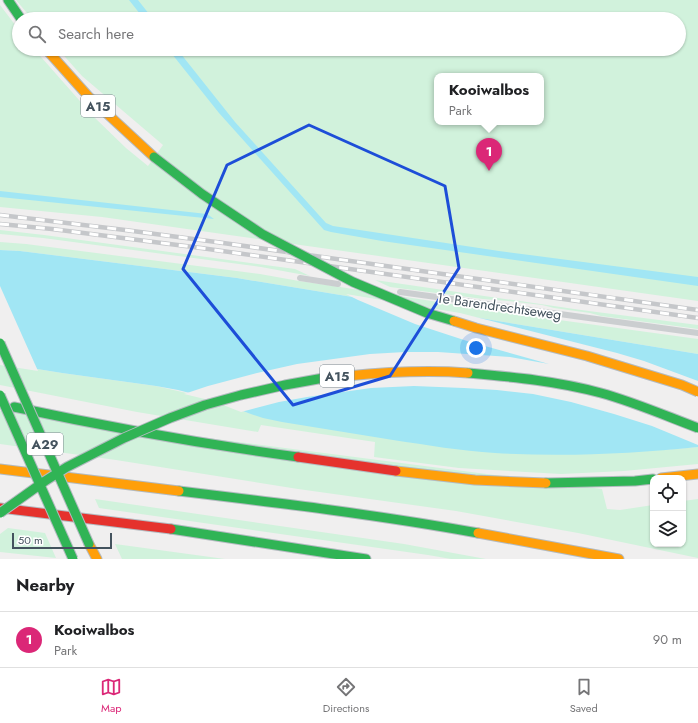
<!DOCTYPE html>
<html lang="en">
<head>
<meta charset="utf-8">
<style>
  body { margin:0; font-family:Jost,sans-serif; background:#f2f2f2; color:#202124 }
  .controls { position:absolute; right:12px; bottom:12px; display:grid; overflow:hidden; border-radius:8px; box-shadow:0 1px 3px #0004 }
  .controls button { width:36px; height:36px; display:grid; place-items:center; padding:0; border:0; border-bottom:1px solid #e0e0e0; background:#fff; color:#202124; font:20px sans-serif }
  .scale { position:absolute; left:12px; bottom:10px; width:100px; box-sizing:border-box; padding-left:4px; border:2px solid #44535e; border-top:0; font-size:11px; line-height:14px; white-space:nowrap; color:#44535e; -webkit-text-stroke:3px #fff; paint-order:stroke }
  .you { position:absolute; left:476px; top:348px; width:14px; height:14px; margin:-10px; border:3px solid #fff; border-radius:50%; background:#1a73e8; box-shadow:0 0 0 6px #1a73e833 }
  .badge { display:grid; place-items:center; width:26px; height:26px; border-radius:50%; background:#db2777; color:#fff; font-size:13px; font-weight:700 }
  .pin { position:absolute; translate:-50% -33px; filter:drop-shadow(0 1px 2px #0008) }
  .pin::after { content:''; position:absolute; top:21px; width:14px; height:12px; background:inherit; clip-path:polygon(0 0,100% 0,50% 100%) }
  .popup { position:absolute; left:434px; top:73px; width:110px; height:52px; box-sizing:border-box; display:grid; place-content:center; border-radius:8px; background:#fff; filter:drop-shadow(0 1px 3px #0005); font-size:13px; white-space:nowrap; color:#757577 }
  .popup b { font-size:15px; color:#202124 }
  .popup::after { content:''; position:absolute; left:50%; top:100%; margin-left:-8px; border:8px solid transparent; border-top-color:#fff }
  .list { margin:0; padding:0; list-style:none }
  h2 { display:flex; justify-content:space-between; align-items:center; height:52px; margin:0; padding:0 16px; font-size:17px }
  h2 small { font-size:13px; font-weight:400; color:#757577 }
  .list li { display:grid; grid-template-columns:26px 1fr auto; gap:12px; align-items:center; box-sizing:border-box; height:56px; padding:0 16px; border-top:1px solid #e0e0e0 }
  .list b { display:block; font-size:15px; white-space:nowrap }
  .list p { margin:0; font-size:13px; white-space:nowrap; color:#757577 }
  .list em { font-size:13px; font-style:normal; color:#757577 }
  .icon { flex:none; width:22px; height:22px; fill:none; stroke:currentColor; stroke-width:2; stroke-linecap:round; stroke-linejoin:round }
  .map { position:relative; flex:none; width:698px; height:559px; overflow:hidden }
  .search { position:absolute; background:#fff; box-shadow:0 1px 3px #0004; left:12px; right:12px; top:12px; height:44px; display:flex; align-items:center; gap:10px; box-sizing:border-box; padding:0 14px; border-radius:22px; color:#757577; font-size:15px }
  .sheet { height:108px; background:#fff }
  nav { display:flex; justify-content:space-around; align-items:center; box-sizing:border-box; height:56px; border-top:1px solid #e0e0e0; background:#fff; font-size:11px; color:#757577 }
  nav a { display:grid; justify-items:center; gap:2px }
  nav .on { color:#db2777 }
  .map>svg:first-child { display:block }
  .green { fill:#d1f2dc; fill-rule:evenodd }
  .water { fill:#a1e6f4 }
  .pier { fill:#f0efef }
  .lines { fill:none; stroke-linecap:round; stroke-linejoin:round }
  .fast-casing { stroke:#b3bac0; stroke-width:11 }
  .slow-casing { stroke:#b3bac0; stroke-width:11 }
  .jam-casing { stroke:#b3bac0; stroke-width:11 }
  .lane { stroke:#cbced0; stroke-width:6 }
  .fast { stroke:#30b455; stroke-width:9 }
  .slow { stroke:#ff9f0a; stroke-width:9 }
  .jam { stroke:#e5322d; stroke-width:9 }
  .rail-casing { stroke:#c5c7ca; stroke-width:4.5 }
  .rail { stroke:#fff; stroke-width:3; stroke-dasharray:9; stroke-linecap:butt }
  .fast-bridge-casing { stroke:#b3bac0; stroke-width:11; stroke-linecap:butt }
  .slow-bridge-casing { stroke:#b3bac0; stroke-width:11; stroke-linecap:butt }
  .fast-bridge { stroke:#30b455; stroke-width:9 }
  .slow-bridge { stroke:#ff9f0a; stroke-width:9 }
  .marked { fill:none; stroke:#1d4ed8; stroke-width:3; stroke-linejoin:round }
  .labels { text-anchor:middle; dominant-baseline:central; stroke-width:3.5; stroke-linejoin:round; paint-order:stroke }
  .shield { fill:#fff; stroke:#7c878e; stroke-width:1 }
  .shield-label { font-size:13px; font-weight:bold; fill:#44535e }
  .street-label { font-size:14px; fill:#44535e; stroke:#fff }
</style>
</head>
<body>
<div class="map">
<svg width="698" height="559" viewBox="0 0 698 559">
  <rect width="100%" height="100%" fill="#f0efef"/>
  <path class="green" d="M16,0H698V301L102,217L0,207V5L19,30V49H34L94,117L126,148L148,166L163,145L82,76L58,49H679V19H32ZM437,76H541V122H437Z
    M0,230L44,235L295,269L310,276L261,267L43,238L0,234Z
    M0,242L26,244L260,274L299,281L327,285L530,316L698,339V354L237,278L20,251L0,250Z
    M375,280L581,310L698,325V329L601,316L590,313L554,308L542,305L508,301L483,299L390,287Z
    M0,363L62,373L156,386L213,399L248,413L662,450L698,447V464L624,471L561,474L459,468L374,457L375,442L261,425L258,432L137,412L0,385Z
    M0,411L602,489L607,509L620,510L653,505V544H683V501L698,499V558L578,533L456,511L298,489L116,460L0,444Z
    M95,499L404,544L486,559H451L428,555L99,508Z
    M8,528L45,533L56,558L0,552V534Z
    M115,544L225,559H122Z"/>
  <path class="water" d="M129,0H138L153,19H144Z
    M168,49H177L235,122L326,223L333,226L499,251L698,277V286L382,241L331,232L324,230L219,113Z
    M0,191L207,214L214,219L0,197Z
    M0,250L20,251L237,278L698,354V447C631,454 563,457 495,453C461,451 427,445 393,440C356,434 319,428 282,422L263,418L248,413L213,399L178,390L156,386L62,373L0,363Z"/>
  <path class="pier" d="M0,286L38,371L0,365Z
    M346,294L460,313L617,353L644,361L698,381V445L652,426L614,414L571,402L533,394L497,390L464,388L414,386L371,388L307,397L279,402L241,412L213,401L184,394L208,386L257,373L297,364L370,354L405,352H438L510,357L549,364L467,341L415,324L358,300Z"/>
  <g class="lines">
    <g class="fast-casing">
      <path id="fast" d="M8,0L21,19
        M14,407C108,427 202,444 298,457
        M546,483L635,481L653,479
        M179,491C279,503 379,515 478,533
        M171,529L366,559"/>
    </g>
    <g class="slow-casing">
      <path id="slow" d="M46,49L88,96L154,157
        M0,469L179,491
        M396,471L475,480L546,483
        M661,478L698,474
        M478,533L619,559
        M89,544L97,559"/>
    </g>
    <g class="jam-casing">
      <path id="jam" d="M298,457L396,471
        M0,508L171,529"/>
    </g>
    <path class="lane" d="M300,278L338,284
      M400,292L698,333"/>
    <use href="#fast" class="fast"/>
    <use href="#slow" class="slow"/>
    <use href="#jam" class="jam"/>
    <g class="rail-casing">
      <path id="rail" d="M0,215L125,230L216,242L698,310
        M0,224L52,229L201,248L698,318"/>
    </g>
    <use href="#rail" class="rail"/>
    <g class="fast-bridge-casing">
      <path id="fast-bridge" d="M154,157L202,194L262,234L353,282L427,313L454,321
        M0,343L89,544
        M468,373C512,377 558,381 601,393C634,402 666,416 698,428
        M0,395L73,559
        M0,513L45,481L67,467L124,438L170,418L205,405L241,395L285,385L329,377L347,376"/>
    </g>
    <g class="slow-bridge-casing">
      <path id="slow-bridge" d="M454,321L476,328L587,356L682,385L698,392
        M347,376C387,372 428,370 468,373"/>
    </g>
    <use href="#fast-bridge" class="fast-bridge"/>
    <use href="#slow-bridge" class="slow-bridge"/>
  </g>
  <path class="marked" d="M309,125L445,186L459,268L390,376L293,405L183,269L227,165Z"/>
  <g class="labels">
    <g class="shield">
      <rect x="81" y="95" width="34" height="22" rx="3"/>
      <rect x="320" y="365" width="34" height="22" rx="3"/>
      <rect x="27" y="433" width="36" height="22" rx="3"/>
    </g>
    <g class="shield-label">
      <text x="98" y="106">A15</text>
      <text x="337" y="376">A15</text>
      <text x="45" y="444">A29</text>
    </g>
    <g class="street-label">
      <text transform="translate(499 306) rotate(8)">1e Barendrechtseweg</text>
    </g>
  </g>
</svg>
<div class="controls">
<button><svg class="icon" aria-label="locate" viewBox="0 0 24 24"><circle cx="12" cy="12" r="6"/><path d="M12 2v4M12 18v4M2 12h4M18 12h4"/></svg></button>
<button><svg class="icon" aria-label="layers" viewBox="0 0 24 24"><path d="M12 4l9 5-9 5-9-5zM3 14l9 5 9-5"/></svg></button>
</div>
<div class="scale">50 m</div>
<div class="you"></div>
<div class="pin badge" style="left:489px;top:171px">1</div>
<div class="popup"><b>Kooiwalbos</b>Park</div>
<div class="search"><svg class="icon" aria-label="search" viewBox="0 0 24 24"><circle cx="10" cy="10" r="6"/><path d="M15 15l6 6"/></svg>Search here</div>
</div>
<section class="sheet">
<h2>Nearby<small></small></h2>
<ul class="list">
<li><span class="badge">1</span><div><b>Kooiwalbos</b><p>Park</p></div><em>90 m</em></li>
</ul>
</section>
<nav>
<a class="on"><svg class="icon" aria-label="map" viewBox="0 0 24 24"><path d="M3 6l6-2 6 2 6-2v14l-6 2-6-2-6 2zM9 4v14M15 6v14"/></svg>Map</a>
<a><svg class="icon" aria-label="directions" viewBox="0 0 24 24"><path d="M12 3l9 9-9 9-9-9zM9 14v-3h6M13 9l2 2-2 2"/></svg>Directions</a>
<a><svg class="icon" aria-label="saved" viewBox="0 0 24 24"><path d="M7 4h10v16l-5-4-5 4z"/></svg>Saved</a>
</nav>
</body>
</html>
